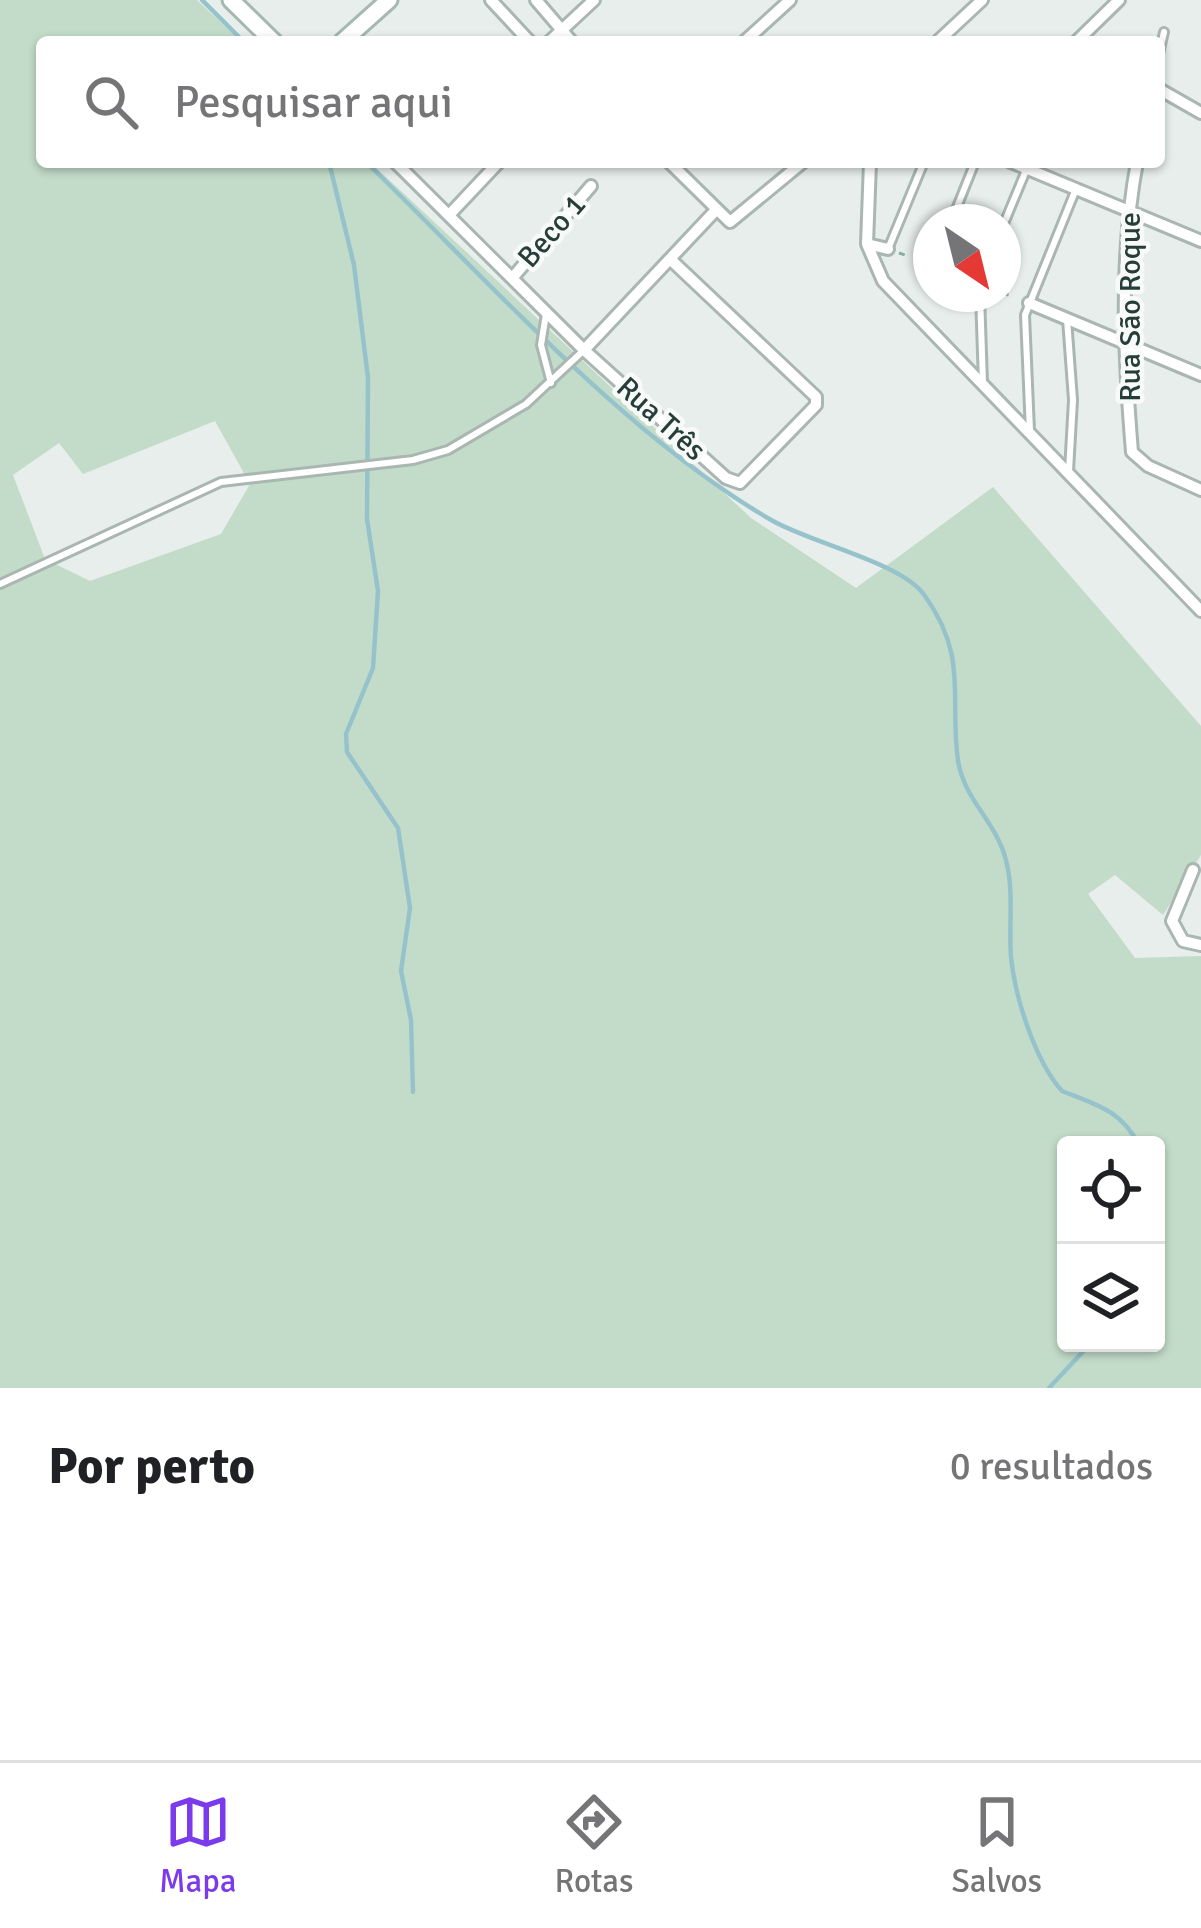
<!DOCTYPE html>
<html lang="pt">
<head>
<meta charset="utf-8">
<style>
  body { margin:0; font-family:Signika,sans-serif; background:#f6f6f6; color:#202124 }
  .controls { position:absolute; right:36px; bottom:36px; display:grid; overflow:hidden; border-radius:12px; box-shadow:0 3px 9px #0004 }
  .controls button { width:108px; height:108px; display:grid; place-items:center; padding:0; border:0; border-bottom:3px solid #e0e0e0; background:#fff; color:#202124; font:60px sans-serif }
  .compass { position:absolute; left:913px; top:204px; width:108px; height:108px; border-radius:50%; background:#fff; box-shadow:0 3px 9px #0004; rotate:145deg }
  .list { margin:0; padding:0; list-style:none }
  h2 { display:flex; justify-content:space-between; align-items:center; height:156px; margin:0; padding:0 48px; font-size:51px }
  h2 small { font-size:39px; font-weight:400; color:#757577 }
  .icon { flex:none; width:66px; height:66px; fill:none; stroke:currentColor; stroke-width:2; stroke-linecap:round; stroke-linejoin:round }
  .map { position:relative; flex:none; width:1201px; height:1388px; overflow:hidden }
  .search { position:absolute; background:#fff; box-shadow:0 3px 9px #0004; left:36px; right:36px; top:36px; height:132px; display:flex; align-items:center; gap:30px; box-sizing:border-box; padding:0 42px; border-radius:12px; color:#757577; font-size:45px }
  .sheet { height:372px; background:#fff }
  nav { display:flex; justify-content:space-around; align-items:center; box-sizing:border-box; height:168px; border-top:3px solid #e0e0e0; background:#fff; font-size:33px; color:#757577 }
  nav a { display:grid; justify-items:center; gap:6px }
  nav .on { color:#7c3aed }
  .map>svg:first-child { display:block }
  .green { fill:#c3dcc9; fill-rule:evenodd }
  .lines { fill:none; stroke-linecap:round; stroke-linejoin:round }
  .stream { stroke:#96c3cb; stroke-width:4.5 }
  .lane-casing { stroke:#aab6b2; stroke-width:12 }
  .street-casing { stroke:#aab6b2; stroke-width:16 }
  .secondary-casing { stroke:#a6b8b2; stroke-width:21 }
  .path { stroke:#8bada3; stroke-width:3; stroke-dasharray:6 9; stroke-linecap:butt }
  .lane { stroke:#fff; stroke-width:6 }
  .street { stroke:#fff; stroke-width:10 }
  .secondary { stroke:#fff; stroke-width:15 }
  .labels { text-anchor:middle; dominant-baseline:central; stroke-width:9; stroke-linejoin:round; paint-order:stroke }
  .street-label { font-size:30px; fill:#273e38; stroke:#f7faf9 }
</style>
</head>
<body>
<div class="map">
<svg width="1201" height="1388" viewBox="0 0 1201 1388">
  <rect width="100%" height="100%" fill="#e7eeeb"/>
  <path class="green" d="M0,0H197L242,42H42V162H370L751,518L856,588L993,487L1201,726V855L1163,915L1115,875L1088,894L1135,958L1201,956V1388H0ZM215,421L250,484L221,534L90,581L45,559L13,475L59,443L83,474ZM1066,1145H1156V1343H1066Z"/>
  <g class="lines">
    <path class="stream" d="M202,0L244,42
      M329,162L354,265L368,378L367,519L378,591L373,668L346,734L347,752L398,828L410,908L401,971L411,1020L413,1092
      M366,162C488,280 626,437 773,521C814,544 903,563 925,596C969,658 949,697 958,761C964,795 985,812 999,841C1017,878 1008,918 1011,957C1015,997 1035,1061 1062,1091C1097,1105 1121,1110 1139,1145
      M1049,1388L1091,1343"/>
    <g class="lane-casing">
      <path id="lane" d="M1159,54L1164,32
        M951,222L975,162
        M1003,226L1027,168
        M888,249L924,162
        M980,294L983,383
        M546,314L541,345L551,383
        M1067,319L1073,400L1069,471
        M1030,431L1025,315L1076,189
        M0,584L221,482L413,460L448,450L526,404L584,350"/>
    </g>
    <g class="street-casing">
      <path id="street" d="M491,0L530,42
        M536,0L572,42
        M549,42L594,0
        M744,42L790,0
        M937,42L982,0
        M1076,42L1119,0
        M1159,89L1201,113
        M395,162L584,350L726,478L740,483L816,405V397L670,259
        M669,162L730,222L803,162
        M870,162L867,244L883,281L1201,611
        M1011,162L1201,241
        M1137,162C1119,259 1124,355 1132,452L1148,466L1201,490
        M450,214L499,162
        M867,244L888,249
        M514,276L591,186
        M1029,303L1201,375
        M584,350L716,210
        M1193,870L1172,921L1183,941L1201,945"/>
    </g>
    <g class="secondary-casing">
      <path id="secondary" d="M231,0L274,42
        M342,42L389,0"/>
    </g>
    <path class="path" d="M899,253L931,264
      M1003,293L1016,298"/>
    <use href="#lane" class="lane"/>
    <use href="#street" class="street"/>
    <use href="#secondary" class="secondary"/>
  </g>
  <g class="labels">
    <g class="street-label">
      <text transform="translate(552 231) rotate(-49)">Beco 1</text>
      <text transform="translate(1130 307) rotate(-90)">Rua São Roque</text>
      <text transform="translate(661 419) rotate(42)">Rua Três</text>
    </g>
  </g>
</svg>
<div class="controls">
<button><svg class="icon" aria-label="locate" viewBox="0 0 24 24"><circle cx="12" cy="12" r="6"/><path d="M12 2v4M12 18v4M2 12h4M18 12h4"/></svg></button>
<button><svg class="icon" aria-label="layers" viewBox="0 0 24 24"><path d="M12 4l9 5-9 5-9-5zM3 14l9 5 9-5"/></svg></button>
</div>
<svg class="compass" viewBox="-18 -18 36 36"><path d="M0-13l5 13h-10z" fill="#e53935"/><path d="M0 13l5-13h-10z" fill="#757577"/></svg>
<div class="search"><svg class="icon" aria-label="search" viewBox="0 0 24 24"><circle cx="10" cy="10" r="6"/><path d="M15 15l6 6"/></svg>Pesquisar aqui</div>
</div>
<section class="sheet">
<h2>Por perto<small>0 resultados</small></h2>
<ul class="list">
</ul>
</section>
<nav>
<a class="on"><svg class="icon" aria-label="map" viewBox="0 0 24 24"><path d="M3 6l6-2 6 2 6-2v14l-6 2-6-2-6 2zM9 4v14M15 6v14"/></svg>Mapa</a>
<a><svg class="icon" aria-label="directions" viewBox="0 0 24 24"><path d="M12 3l9 9-9 9-9-9zM9 14v-3h6M13 9l2 2-2 2"/></svg>Rotas</a>
<a><svg class="icon" aria-label="saved" viewBox="0 0 24 24"><path d="M7 4h10v16l-5-4-5 4z"/></svg>Salvos</a>
</nav>
</body>
</html>
